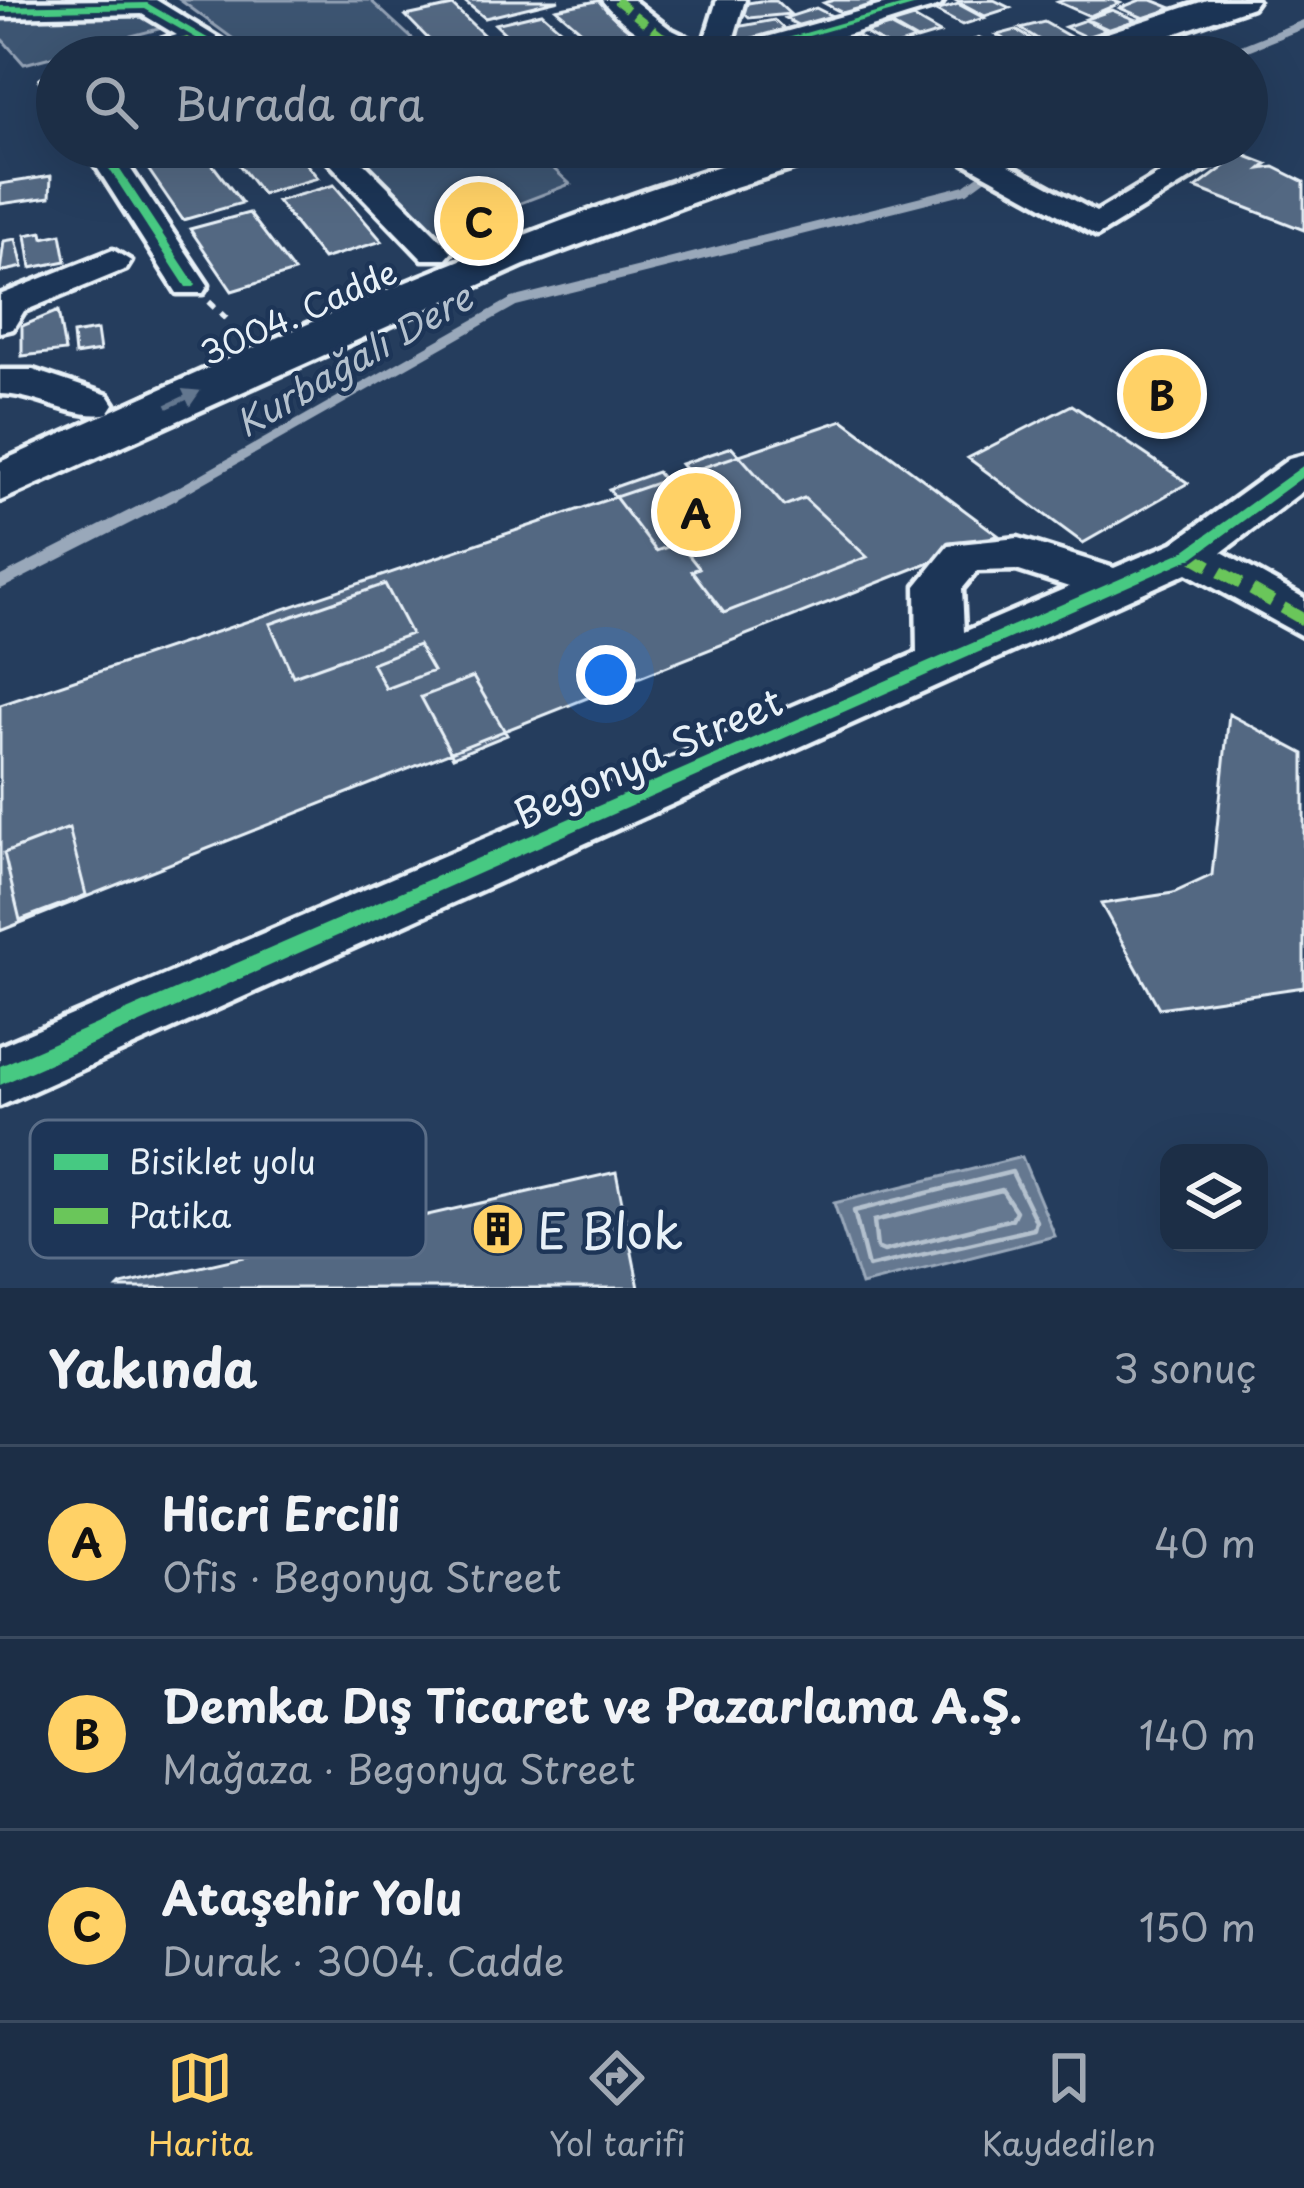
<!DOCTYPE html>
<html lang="tr">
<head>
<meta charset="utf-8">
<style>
  body { margin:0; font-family:"Playpen Sans",sans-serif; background:#293a51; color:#f1f3f6 }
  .controls { position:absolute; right:36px; bottom:36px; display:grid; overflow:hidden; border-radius:24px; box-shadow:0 12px 48px #0002 }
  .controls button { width:108px; height:108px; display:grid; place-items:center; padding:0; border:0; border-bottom:3px solid #3a4a5f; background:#1c2e46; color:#f1f3f6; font:60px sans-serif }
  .you { position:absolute; left:606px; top:675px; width:42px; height:42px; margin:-30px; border:9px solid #fff; border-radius:50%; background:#1a73e8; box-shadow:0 0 0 18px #1a73e833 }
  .badge { display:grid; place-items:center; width:78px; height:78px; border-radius:50%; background:#ffd166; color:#111; font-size:39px; font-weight:700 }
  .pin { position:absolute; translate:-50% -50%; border:6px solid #fff; box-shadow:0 3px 12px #0006 }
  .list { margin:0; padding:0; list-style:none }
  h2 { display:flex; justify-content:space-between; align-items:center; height:156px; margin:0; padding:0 48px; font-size:51px }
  h2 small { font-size:39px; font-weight:400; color:#a0a8b3 }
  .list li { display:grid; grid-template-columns:78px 1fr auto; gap:36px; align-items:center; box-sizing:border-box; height:192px; padding:0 48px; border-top:3px solid #3a4a5f }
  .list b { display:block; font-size:45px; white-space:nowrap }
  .list p { margin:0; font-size:39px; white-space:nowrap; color:#a0a8b3 }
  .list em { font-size:39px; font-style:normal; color:#a0a8b3 }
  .icon { flex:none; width:66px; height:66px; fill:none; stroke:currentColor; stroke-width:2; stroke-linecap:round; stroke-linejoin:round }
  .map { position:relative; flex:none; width:1304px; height:1288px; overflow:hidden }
  .search { position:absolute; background:#1c2e46; box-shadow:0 12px 48px #0002; left:36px; right:36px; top:36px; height:132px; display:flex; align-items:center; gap:30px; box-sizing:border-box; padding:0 42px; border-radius:66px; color:#a0a8b3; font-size:45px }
  .sheet { height:732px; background:#1c2e46 }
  nav { display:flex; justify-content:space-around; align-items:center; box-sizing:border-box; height:168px; border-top:3px solid #3a4a5f; background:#1c2e46; font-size:33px; color:#a0a8b3 }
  nav a { display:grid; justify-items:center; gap:6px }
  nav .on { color:#ffd166 }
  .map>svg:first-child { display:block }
  .green { fill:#3e5472; stroke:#93a2b5; stroke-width:3 }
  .water { fill:#657890; stroke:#99a8ba; stroke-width:3 }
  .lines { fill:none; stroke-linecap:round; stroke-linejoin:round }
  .shore { stroke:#b4c1ce; stroke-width:4.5 }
  .stream-far2 { stroke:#99a8ba; stroke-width:8 }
  .stream-far1 { stroke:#99a8ba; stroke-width:9 }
  .stream { stroke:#99a8ba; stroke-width:12 }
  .building { fill:#536782; stroke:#e8f1f8; stroke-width:3 }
  .minor-casing { stroke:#e8f1f8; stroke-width:9 }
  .major-casing { stroke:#e8f1f8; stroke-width:9 }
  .path { stroke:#e8f1f8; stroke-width:6; stroke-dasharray:8 8; stroke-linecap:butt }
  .minor { fill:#1d3557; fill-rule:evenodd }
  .major { fill:#1d3557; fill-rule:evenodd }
  .quiet-far1 { stroke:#6ac65a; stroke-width:8; stroke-dasharray:15 8; stroke-linecap:butt }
  .quiet { stroke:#6ac65a; stroke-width:12; stroke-dasharray:24 12; stroke-linecap:butt }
  .cycleway-casing { stroke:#1d3557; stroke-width:7 }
  .cycleway { fill:#46c982; fill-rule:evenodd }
  .oneway { fill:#64778f }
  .labels { text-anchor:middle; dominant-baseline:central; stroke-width:9; stroke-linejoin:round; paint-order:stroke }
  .far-street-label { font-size:33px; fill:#e8f1f8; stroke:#1d3557 }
  .far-water-label { font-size:36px; font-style:italic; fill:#b4c1ce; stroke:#1d3557 }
  .street-label { font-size:39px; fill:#e8f1f8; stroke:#1d3557 }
  .near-poi-label { font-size:48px; fill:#e8f1f8; stroke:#1d3557; text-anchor:start }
  .key { fill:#1d3557; stroke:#5a6d87; stroke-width:3 }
  .key-label { font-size:33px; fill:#e8f1f8 }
</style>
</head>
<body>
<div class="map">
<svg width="1304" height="1288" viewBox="0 0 1304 1288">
  <rect width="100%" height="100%" fill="#253d5d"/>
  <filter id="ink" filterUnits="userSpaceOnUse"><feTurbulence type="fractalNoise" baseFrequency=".00833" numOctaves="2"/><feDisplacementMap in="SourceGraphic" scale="24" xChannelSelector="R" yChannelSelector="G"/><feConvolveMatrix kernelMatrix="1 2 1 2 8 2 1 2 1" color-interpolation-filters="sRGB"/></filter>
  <g filter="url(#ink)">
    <path class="green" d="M180,0H370L432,57H258Z
      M132,9L166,27L24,64L0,37V15Z
      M347,147H530L570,184L432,237Z"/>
    <path class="water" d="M1022,1157L1055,1236L861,1285L834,1203Z"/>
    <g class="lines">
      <path class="shore" d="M1012,1172L1036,1221L1034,1229L868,1267L854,1211Z
        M1002,1190L1016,1211L1012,1219L884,1251L877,1248L874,1221Z"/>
      <path class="stream-far2" d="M1222,57L1304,24
        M839,221L966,189L1024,147"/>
      <path class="stream-far1" d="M168,498L514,302L851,218"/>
      <path class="stream" d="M0,583L173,495"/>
    </g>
    <path class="building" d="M463,0H559L485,18Z
      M602,0L648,37L601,48L556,9Z
      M834,0H866L880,7L850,17L824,3Z
      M994,0L1010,8L985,16L957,1Z
      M1064,0H1112L1120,3L1090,16L1058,2Z
      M1140,0H1152L1172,8L1146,19L1120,8Z
      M760,1H776L790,14L749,18L736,5Z
      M958,4L984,18L962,25L936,11Z
      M453,6L493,44L444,55L406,16Z
      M816,8L836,18L805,29L785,18Z
      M1112,10L1136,20L1110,30L1086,19Z
      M542,13L586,52L530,57L495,24Z
      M914,18L940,33L917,40L891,25Z
      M774,20L791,35L742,44L726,29Z
      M1085,20L1108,31L1088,38L1065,27Z
      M1044,22L1074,39L1049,46L1020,28Z
      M889,26L915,40L891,48L865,33Z
      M1016,30L1038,43L1018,48L997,35Z
      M855,35L882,51L848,57L826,44Z
      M980,38L998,48L972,56L954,46Z
      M225,147H292L318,178L262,194Z
      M202,151L242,203L183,220L146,166Z
      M1241,154L1267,164L1261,169L1274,167L1304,182V230L1196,188Z
      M51,176L50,197L0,204V184Z
      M334,185L382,241L323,259L277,201Z
      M249,213L294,272L232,291L190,229Z
      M42,232L43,238L61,234L66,261L31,268L26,235Z
      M16,239L23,267L0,272L4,241Z
      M58,311L65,351L22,356V326Z
      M97,330L100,351L75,355L73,334Z
      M1072,405L1188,483L1083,543L968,458Z
      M843,420L998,535L0,931V705Z
      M732,447L784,506L804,498L867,557L724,613L692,571L699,568L679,543L656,551L609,489L657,472L673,492L697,483L681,464Z
      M385,584L411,634L293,676L270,624Z
      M418,645L433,671L386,689L372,663Z
      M473,677L507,735L453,757L421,697Z
      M1229,714L1304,754V987L1159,1008L1101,904L1173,893L1212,875Z
      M69,828L86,895L20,920L4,853Z
      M616,1172L639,1288H118L121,1285Z"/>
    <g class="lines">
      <g class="minor-casing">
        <path id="minor" d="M156,0L249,57H214L197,47L165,57H120L124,51L177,35L142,14L0,17V1Z
          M602,0H633L670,29L703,45L717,0H745L731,47L900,0H944L940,6C832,36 688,107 602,0Z
          M57,71V90L47,87L42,80Z
          M84,147H116L208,285L203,293H177Z
          M314,147H348L446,245L452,252L446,259H422Z
          M936,147H976L1096,212L1204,147H1229L1233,153L1097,236Z
          M113,250L131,261L126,269L24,311L13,329L0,332V295Z
          M0,370H33L108,395L114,404L108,413C76,421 37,394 0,394Z
          M1304,455V490L1222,552L1304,598V637L1187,573L0,1106V1046L917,653L916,586L949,545L1018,538L1114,568L1173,543L1289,459ZM1016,570L1069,587L964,632L962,589L977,571Z"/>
      </g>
      <g class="major-casing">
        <path id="major" d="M1207,0H1257L1252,7L1107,57H1054L1059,49Z
          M781,147H844L838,155L732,188L524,265L0,501V462C256,346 511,227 781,147Z"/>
      </g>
      <path class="path" d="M209,302L231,323"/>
      <use href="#minor" class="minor"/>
      <use href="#major" class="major"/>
      <path class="quiet-far1" d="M616,0L660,35L707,57
        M134,57L201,37"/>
      <path class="quiet" d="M1189,554L1304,620"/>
      <g class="cycleway-casing">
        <path id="cycleway" d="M921,0H934L736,57H721Z
          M147,3L240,57H229L145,9L0,12V6Z
          M95,147H105L196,285L194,287H186Z
          M1304,465V476L1194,557L0,1085V1066L1184,551Z"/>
      </g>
      <use href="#cycleway" class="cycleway"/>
    </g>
    <defs><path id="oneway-solid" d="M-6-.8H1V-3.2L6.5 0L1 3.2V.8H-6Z" transform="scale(3)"/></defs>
    <use class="oneway" href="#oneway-solid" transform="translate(183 399) rotate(-25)"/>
  </g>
  <defs>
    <g id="building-disc" transform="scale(2.7)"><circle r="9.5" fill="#ffd166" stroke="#1d3557"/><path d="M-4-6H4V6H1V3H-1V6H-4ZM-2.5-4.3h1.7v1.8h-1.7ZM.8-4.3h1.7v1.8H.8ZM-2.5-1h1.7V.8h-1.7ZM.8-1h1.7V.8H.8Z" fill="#111"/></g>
  </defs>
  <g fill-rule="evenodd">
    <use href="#building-disc" x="498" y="1229"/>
  </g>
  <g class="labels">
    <g class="far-street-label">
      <text transform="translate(298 311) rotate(-24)">3004. Cadde</text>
    </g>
    <g class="far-water-label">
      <text transform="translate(353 359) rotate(-30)">Kurbağalı Dere</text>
    </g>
    <g class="street-label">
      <text transform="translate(647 756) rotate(-24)">Begonya Street</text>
    </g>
    <g class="near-poi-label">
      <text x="537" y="1229">E Blok</text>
    </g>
  </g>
  <rect x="30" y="1120" width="396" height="138" rx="18" class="key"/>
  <rect x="54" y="1154" width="54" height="16" fill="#46c982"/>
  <rect x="54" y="1208" width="54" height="16" fill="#6ac65a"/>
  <g class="key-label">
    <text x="129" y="1174">Bisiklet yolu</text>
    <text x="129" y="1228">Patika</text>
  </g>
</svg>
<div class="controls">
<button><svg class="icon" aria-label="layers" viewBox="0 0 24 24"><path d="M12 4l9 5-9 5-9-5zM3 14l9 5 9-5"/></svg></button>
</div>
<div class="you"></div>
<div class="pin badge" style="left:696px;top:512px">A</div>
<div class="pin badge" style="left:1162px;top:394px">B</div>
<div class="pin badge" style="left:479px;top:221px">C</div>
<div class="search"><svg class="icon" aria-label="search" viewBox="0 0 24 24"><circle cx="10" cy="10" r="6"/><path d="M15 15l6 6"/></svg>Burada ara</div>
</div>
<section class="sheet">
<h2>Yakında<small>3 sonuç</small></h2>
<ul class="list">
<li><span class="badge">A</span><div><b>Hicri Ercili</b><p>Ofis · Begonya Street</p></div><em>40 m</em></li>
<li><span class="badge">B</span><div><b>Demka Dış Ticaret ve Pazarlama A.Ş.</b><p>Mağaza · Begonya Street</p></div><em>140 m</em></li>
<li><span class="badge">C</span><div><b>Ataşehir Yolu</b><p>Durak · 3004. Cadde</p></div><em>150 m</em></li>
</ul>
</section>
<nav>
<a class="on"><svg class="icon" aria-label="map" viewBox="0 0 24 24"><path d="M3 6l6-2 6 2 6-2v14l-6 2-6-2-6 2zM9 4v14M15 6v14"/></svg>Harita</a>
<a><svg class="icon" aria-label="directions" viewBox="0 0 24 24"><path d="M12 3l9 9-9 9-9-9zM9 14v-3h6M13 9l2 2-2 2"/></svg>Yol tarifi</a>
<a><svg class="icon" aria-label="saved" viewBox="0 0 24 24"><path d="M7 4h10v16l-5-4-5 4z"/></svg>Kaydedilen</a>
</nav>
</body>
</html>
